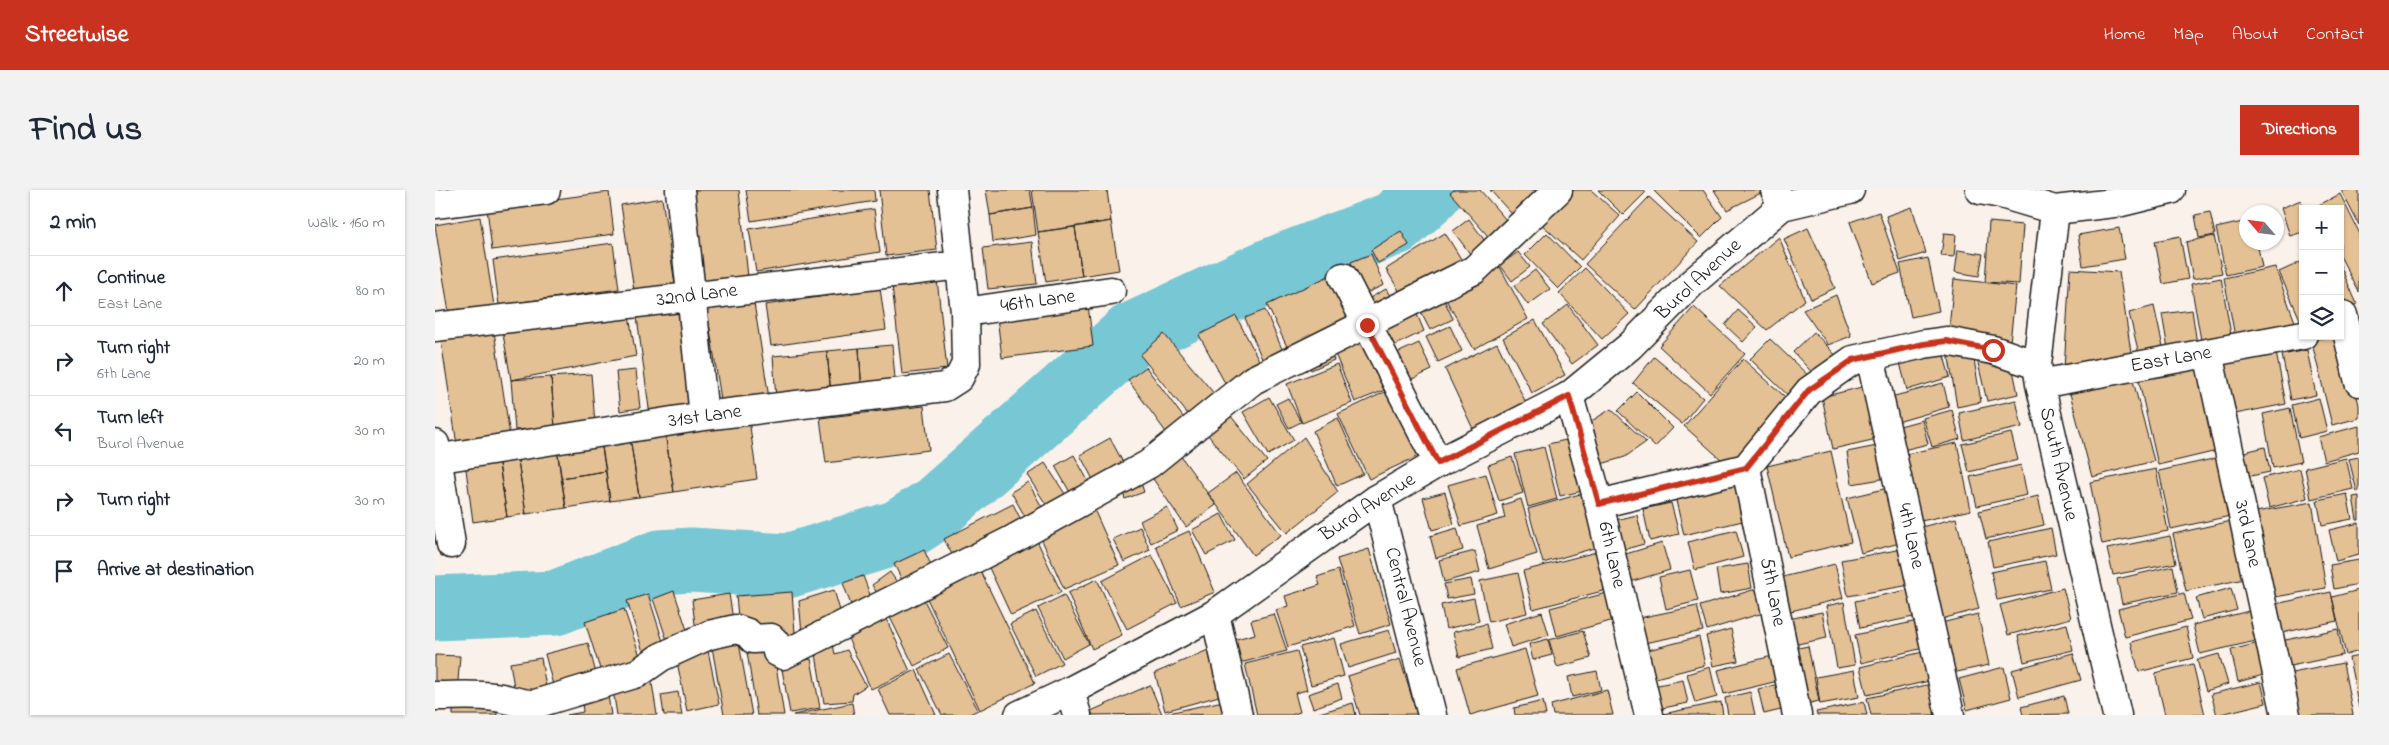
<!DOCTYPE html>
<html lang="en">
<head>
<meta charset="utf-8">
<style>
  body { margin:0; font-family:"Indie Flower",sans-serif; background:#f2f2f3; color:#1f2937 }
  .controls { position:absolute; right:15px; top:15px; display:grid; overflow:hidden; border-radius:0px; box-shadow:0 1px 4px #0004 }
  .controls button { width:45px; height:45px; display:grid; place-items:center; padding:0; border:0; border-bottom:1px solid #e0e1e3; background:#fff; color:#1f2937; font:25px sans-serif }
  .compass { position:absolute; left:1804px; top:15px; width:45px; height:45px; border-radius:50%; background:#fff; box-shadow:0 1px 4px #0004; rotate:298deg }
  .stop { position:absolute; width:15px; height:15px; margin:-11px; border:4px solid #c8321e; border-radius:50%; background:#fff }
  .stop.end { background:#c8321e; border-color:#fff; box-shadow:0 1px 5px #0008 }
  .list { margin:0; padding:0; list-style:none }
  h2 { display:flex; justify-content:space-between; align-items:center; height:65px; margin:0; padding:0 20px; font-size:21px }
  h2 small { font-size:16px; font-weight:400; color:#747a83 }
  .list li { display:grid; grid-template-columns:32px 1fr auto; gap:15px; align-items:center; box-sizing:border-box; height:70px; padding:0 20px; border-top:1px solid #e0e1e3 }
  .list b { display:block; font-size:19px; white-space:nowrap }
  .list p { margin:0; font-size:16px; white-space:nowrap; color:#747a83 }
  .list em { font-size:16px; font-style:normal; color:#747a83 }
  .icon { flex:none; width:28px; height:28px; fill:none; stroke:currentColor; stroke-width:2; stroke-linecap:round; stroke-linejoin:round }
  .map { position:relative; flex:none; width:1924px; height:525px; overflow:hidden; border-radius:0px }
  header { display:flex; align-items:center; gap:30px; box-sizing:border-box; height:70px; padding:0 25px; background:#c8321e; color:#fff }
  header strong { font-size:24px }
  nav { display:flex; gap:28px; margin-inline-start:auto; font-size:18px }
  .intro { display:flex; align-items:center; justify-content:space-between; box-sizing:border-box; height:120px; padding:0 30px }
  h1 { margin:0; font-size:35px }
  .button { padding:12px 22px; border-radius:0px; background:#c8321e; color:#fff; font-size:18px; font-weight:700 }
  main { display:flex; gap:30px; padding:0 30px }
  aside { flex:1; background:#fff; border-radius:0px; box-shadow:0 1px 4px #0004 }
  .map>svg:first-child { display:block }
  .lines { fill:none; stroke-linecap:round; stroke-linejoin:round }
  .river { stroke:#78c7d5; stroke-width:65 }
  .building { fill:#e4c095; stroke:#1c1c1c }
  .street-casing { stroke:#1c1c1c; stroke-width:31 }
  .secondary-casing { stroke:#1c1c1c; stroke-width:31 }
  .street { stroke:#fff; stroke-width:28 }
  .secondary { stroke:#fff; stroke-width:28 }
  .route { stroke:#c8321e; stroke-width:6 }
  .labels { text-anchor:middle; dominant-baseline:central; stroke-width:4; stroke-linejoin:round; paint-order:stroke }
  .street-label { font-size:20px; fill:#1c1c1c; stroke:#fff }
</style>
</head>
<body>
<header>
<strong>Streetwise</strong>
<nav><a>Home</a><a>Map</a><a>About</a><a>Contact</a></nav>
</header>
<div class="intro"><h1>Find us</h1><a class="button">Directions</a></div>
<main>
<aside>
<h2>2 min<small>Walk · 160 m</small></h2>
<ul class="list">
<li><svg class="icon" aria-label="ahead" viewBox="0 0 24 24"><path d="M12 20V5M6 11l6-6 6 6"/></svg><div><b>Continue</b><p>East Lane</p></div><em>80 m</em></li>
<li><svg class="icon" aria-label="right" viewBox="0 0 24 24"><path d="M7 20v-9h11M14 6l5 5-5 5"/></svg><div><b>Turn right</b><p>6th Lane</p></div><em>20 m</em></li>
<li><svg class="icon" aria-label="left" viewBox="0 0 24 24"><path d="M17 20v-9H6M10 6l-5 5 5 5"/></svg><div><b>Turn left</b><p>Burol Avenue</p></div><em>30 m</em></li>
<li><svg class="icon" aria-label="right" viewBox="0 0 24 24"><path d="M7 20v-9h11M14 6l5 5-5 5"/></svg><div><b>Turn right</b></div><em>30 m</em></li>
<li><svg class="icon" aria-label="arrive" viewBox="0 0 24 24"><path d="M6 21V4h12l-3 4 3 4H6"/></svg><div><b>Arrive at destination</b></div></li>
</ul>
</aside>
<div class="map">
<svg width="1924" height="525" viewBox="0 0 1924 525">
  <rect width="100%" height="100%" fill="#faf2ea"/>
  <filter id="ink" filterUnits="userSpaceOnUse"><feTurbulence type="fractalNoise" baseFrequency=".02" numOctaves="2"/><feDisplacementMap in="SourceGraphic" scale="10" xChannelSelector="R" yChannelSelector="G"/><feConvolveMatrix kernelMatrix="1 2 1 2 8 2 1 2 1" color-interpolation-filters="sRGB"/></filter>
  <g filter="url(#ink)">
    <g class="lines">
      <path class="river" d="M0,418L120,413L225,372L256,370L352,376L464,342L501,318L697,145L837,80L960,33L996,0"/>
    </g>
    <path class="building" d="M251,0H304L313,87L261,93Z
      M311,0H439L440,11L316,31Z
      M444,0H495L502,60L451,66Z
      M551,0H595L598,18L555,25Z
      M597,0H672L676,31L603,42Z
      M1019,0H1045L1078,38L1060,54L1015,3Z
      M1055,0H1122L1085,33Z
      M1131,0H1156L1185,26L1146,70L1103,31Z
      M1163,0H1209L1211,2L1188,25Z
      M1220,0H1268L1287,27L1266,48L1219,1Z
      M1279,0H1332L1292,20Z
      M1906,0H1924V35Z
      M174,2L179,44L57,60L52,18Z
      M1905,4L1924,42V102L1905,66V19H1881L1880,17Z
      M1214,7L1263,52L1200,120L1150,74Z
      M227,8L240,94L199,100L186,15Z
      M1866,10L1869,19L1868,42L1855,46L1846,18Z
      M1477,17L1491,63L1465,71L1451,26Z
      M598,18L601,45L558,52L555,25Z
      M439,19L445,62L321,82L314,39Z
      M1444,22L1465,83L1437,93L1415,32Z
      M1775,22L1780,45L1764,48L1760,25Z
      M45,27L59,116L14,123L0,35Z
      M1034,29L1055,58L1039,69L1018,41Z
      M676,31L684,80L647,86L640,37Z
      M1812,31V52H1822L1827,77L1791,85L1781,38Z
      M1554,32L1588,35L1584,94L1550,92Z
      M640,37L647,86L611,92L603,42Z
      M1373,38L1400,98L1376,109L1349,49Z
      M1684,38L1690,69L1648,76L1643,45Z
      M966,41L974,55L943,73L936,60Z
      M1010,43L1031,77L972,114L951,79Z
      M1112,43L1145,77L1123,99L1090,65Z
      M1509,43L1521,44L1519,67L1506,66Z
      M1745,46L1753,89L1728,94L1720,51Z
      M1779,46L1787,83L1758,89L1751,52Z
      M1344,47L1370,110L1332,140L1285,96Z
      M597,52L602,94L553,99L548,58Z
      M178,53L184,99L64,115L58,70Z
      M1523,60L1548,64L1544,86L1520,82Z
      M1083,62L1095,77L1077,91L1065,75Z
      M936,64L949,95L929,104L916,72Z
      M1493,68L1504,121L1476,127L1465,74Z
      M1868,71V136L1844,82Z
      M1905,75L1922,114L1905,121Z
      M1065,77L1093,129L1039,159L1010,108Z
      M1840,77L1864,143L1802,157L1789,88Z
      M1150,78L1194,124L1167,149L1124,103Z
      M1635,79L1684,82L1697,169L1629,179Z
      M1100,80L1115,99L1093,115L1079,96Z
      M898,84L921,134L856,165L832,115Z
      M1786,88L1797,150L1767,156L1756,94Z
      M502,89L512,179L467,184L457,95Z
      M1519,89L1581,96L1574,162L1513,148Z
      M445,98L451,140L336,156L330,115Z
      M951,99L961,116L943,126L933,109Z
      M1005,101L1018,129L995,140L981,113Z
      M1401,105L1416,146L1393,155L1368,120Z
      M318,107L334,208L287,216L271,114Z
      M246,113L260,221L215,226L201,119Z
      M653,115L658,156L567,168L562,127Z
      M1133,115L1163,155L1137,174L1108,134Z
      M1719,116L1728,157L1704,164L1694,123Z
      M1259,117L1310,164L1275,203L1224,156Z
      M193,120L201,166L76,190L68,144Z
      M830,120L851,168L830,176L810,128Z
      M1303,120L1322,137L1308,152L1290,135Z
      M1757,120L1763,161L1734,165L1727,124Z
      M981,122L989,141L956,157L947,137Z
      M801,126L827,176L791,195L764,145Z
      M1100,130L1130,185L1097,203L1068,148Z
      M58,135L75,246L22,255L5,144Z
      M1015,136L1027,161L1003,172L991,147Z
      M1906,141L1924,215V228L1897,235L1876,149L1905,146Z
      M1379,142L1406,171L1385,191L1358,162Z
      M729,144L782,207L756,228L705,165Z
      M933,144L955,198L920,212L898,159Z
      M1335,149L1378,190L1359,211L1315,169Z
      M984,153L997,180L973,191L960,164Z
      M1062,153L1092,215L1039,241L1010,179Z
      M457,155L461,199L427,202L424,158Z
      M1506,156L1515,187L1472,200L1464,169Z
      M894,157L899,170L876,180L871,167Z
      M1537,157L1546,212L1522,217L1513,162Z
      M1840,157L1851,214L1790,226L1779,170Z
      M424,158L427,202L396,205L392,161Z
      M1872,160L1881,205L1856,210L1847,165Z
      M392,161L396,205L341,209L338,166Z
      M1219,167L1268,208L1247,234L1198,193Z
      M1308,169L1357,213L1298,280L1249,236Z
      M1542,169L1578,180L1583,204L1552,211Z
      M1761,169L1782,261L1723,275L1702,183Z
      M902,174L917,213L867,233L852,194Z
      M711,177L751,231L733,245L693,190Z
      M1695,179L1719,271L1657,287L1633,196Z
      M201,180L205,218L185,221L181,182Z
      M156,184L160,233L120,237L116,187Z
      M116,187L120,237L80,240L76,190Z
      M1508,193L1514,217L1452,235L1445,210Z
      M1435,195L1446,248L1398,259L1387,207Z
      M952,201L983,266L934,289L903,224Z
      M1202,202L1238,238L1220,257L1183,221Z
      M834,207L859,250L833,265L808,222Z
      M853,208L866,232L854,238L841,214Z
      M1884,208L1892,241L1864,248L1857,215Z
      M1581,210L1587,237L1529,250L1524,223Z
      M489,216L494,260L391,273L385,228Z
      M1855,218L1866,272L1838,278L1828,224Z
      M1176,219L1211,252L1190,267L1163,275L1150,235Z
      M791,220L832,271L809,289L768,239Z
      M1517,220L1525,249L1497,257L1488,228Z
      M903,228L928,284L902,296L878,241Z
      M314,229L322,289L239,302L230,242Z
      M1487,230L1493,254L1460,262L1454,239Z
      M1924,236V261L1889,271L1883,247Z
      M230,242L239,302L204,307L195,247Z
      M1576,243L1583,270L1534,282L1527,254Z
      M195,247L204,307L175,311L166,251Z
      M869,247L903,302L852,343L812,294Z
      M1144,247L1156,299L1125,306L1113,254Z
      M675,248L692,280L662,297L645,265Z
      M166,251L171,281L126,288L122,258Z
      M1522,253L1536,320L1477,333L1462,266Z
      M1452,254L1458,287L1417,294L1412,262Z
      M1109,257L1122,309L1093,317L1080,264Z
      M1830,257L1835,282L1806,288L1801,264Z
      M122,258L131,318L91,324L82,264Z
      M1396,261L1416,352L1353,367L1332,276Z
      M82,264L91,324L72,327L63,267Z
      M639,265L658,300L640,311L620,276Z
      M745,265L781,315L751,337L716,286Z
      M63,267L72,327L38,332L30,272Z
      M1077,267L1088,303L1064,311L1053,275Z
      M1924,267V301L1922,302L1914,269Z
      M1782,268L1795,326L1736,339L1724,281Z
      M1911,268L1918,299L1876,309L1870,278Z
      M610,273L634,310L616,322L592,285Z
      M1586,275L1592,305L1542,316L1535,287Z
      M1721,279L1733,341L1667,354L1655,292Z
      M1865,279L1872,308L1834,318L1827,288Z
      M171,281L175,311L131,318L126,288Z
      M1305,282L1316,329L1249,345L1238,298Z
      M801,283L846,345L818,365L773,303Z
      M1051,284L1063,325L1026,336L1013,295Z
      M705,290L709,302L690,309L686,297Z
      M593,292L613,328L596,337L576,302Z
      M1453,298L1465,353L1426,363L1412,308Z
      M1010,302L1019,334L997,340L988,308Z
      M1152,302L1166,356L1108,373L1093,319Z
      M1912,304L1917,329L1887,335L1882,310Z
      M1603,306L1609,335L1551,349L1544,321Z
      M1924,306V330H1922L1918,307Z
      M1086,309L1102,364L1054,379L1042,336L1070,328L1067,315Z
      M1877,312L1891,398L1829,409L1815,323Z
      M1236,313L1244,344L1215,351L1208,319Z
      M578,314L590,338L522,374L509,349Z
      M657,315L684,375L629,399L602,339Z
      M732,317L743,340L716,353L705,331Z
      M786,324L800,350L771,365L757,340Z
      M1202,325L1209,354L1180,362L1172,332Z
      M1521,328L1544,419L1499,431L1475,340Z
      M1801,330L1814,388L1751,401L1738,344Z
      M1924,333V365L1901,371L1894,340Z
      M705,337L715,360L689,372L678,349Z
      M1022,338L1028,360L1001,368L995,346Z
      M1616,338L1621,364L1558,377L1553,352Z
      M1301,340L1308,367L1260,380L1253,352Z
      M754,341L780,402L746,416L721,356Z
      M599,344L626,402L576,425L549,367Z
      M1735,346L1741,373L1678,385L1672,359Z
      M1227,353L1235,380L1188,394L1181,367Z
      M934,359L956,434L925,444L902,369Z
      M1468,359L1475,395L1413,406L1406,370Z
      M489,360L501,386L472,400L459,374Z
      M1169,360L1179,398L1098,419L1088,381Z
      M1040,361L1045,382L1009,392L1004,370Z
      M717,365L742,413L692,439L667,391Z
      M1924,370V394L1899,399L1895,375Z
      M1610,371L1616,399L1562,410L1556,382Z
      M542,374L600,493L545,520L488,400Z
      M1313,374L1317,398L1285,404L1281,379Z
      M1400,374L1408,408L1344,424L1336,390Z
      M1738,376L1743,402L1687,414L1682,389Z
      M903,380L920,436L853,457L841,420L853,416L850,406L885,395L882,387Z
      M1255,380L1263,411L1231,419L1224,387Z
      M455,382L466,398L447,411L437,395Z
      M1083,383L1092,423L1054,432L1045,391Z
      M428,386L440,418L420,426L408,393Z
      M662,389L687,445L657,459L633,403Z
      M1036,389L1039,404L1012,409L1009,394Z
      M1482,398L1488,425L1425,438L1420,411Z
      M1628,398L1636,428L1573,445L1565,415Z
      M1796,398L1802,420L1767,429L1761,408Z
      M1321,399L1328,423L1272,440L1265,416Z
      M399,400L408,431L367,443L364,411Z
      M484,400L513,458L479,476L450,417Z
      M1924,400V461L1911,465L1897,407Z
      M239,401L256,452L235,459L218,409Z
      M1179,401L1186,428L1122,446L1115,418Z
      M357,402L361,457L304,437L301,406Z
      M1896,402L1902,431L1842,444L1836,415Z
      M1749,403L1756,430L1690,447L1683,419Z
      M213,404L231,461L210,468L192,411Z
      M294,404L299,436L261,442L257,410Z
      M629,405L654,454L628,468L603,418Z
      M1039,408L1044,431L1011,439L1006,415Z
      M1409,412L1420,475L1402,478L1391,416Z
      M1262,416L1268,441L1209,453L1204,428Z
      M189,419L207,472L167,485L150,432Z
      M1818,420L1825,450L1765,464L1758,435Z
      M601,421L627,473L601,486L575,434Z
      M1107,422L1114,445L1076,457L1069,434Z
      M1387,422L1392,448L1353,456L1349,430Z
      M449,424L475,481L436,499L410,442Z
      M839,424L852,461L797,475L790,452L820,444L816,430Z
      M1543,424L1554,475L1513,484L1502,434Z
      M1491,429L1497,456L1426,473L1420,445Z
      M1051,434L1057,459L1024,467L1018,442Z
      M1632,434L1638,460L1589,472L1583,446Z
      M1751,437L1758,468L1704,482L1696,452Z
      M1296,439L1303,471L1278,476L1271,446Z
      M1903,439L1908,465L1846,478L1841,452Z
      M954,440L961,463L913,478L906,454Z
      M1148,441L1156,468L1122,477L1114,450Z
      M302,442L317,525H289L275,446Z
      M396,446L400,464L412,460L431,496L418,504L417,511L389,513L379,452Z
      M1264,447L1270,475L1217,489L1209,461Z
      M899,448L909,486L876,495L865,457Z
      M1113,449L1117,465L1098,470L1094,454Z
      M1832,451L1839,482L1803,492L1796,460Z
      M337,452L349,525H322L311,456Z
      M153,453L164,495L121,507L110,464Z
      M272,456L284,514L252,521L240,462Z
      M1373,456L1384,511L1367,515L1354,460Z
      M780,457L795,503L730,521L720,483Z
      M1090,459L1103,506L1035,525L1022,478Z
      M1496,460L1503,489L1432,505L1425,477Z
      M862,461L872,500L860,503L865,522L856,525H822L810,474Z
      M1638,463L1646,490L1584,507L1577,480Z
      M514,464L543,520L533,525H507L484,479Z
      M1784,464L1793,494L1771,501L1762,470Z
      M0,465L25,466L22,504L0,502Z
      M1337,466L1343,491L1289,504L1283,480Z
      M1924,466V518L1914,468Z
      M106,468L112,503L81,509L75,473Z
      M376,469L385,518L355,523L346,474Z
      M965,469L982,524L925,525L913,486Z
      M1908,473L1918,525H1856L1847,485Z
      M1758,474L1770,525H1730L1720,483Z
      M1275,477L1282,507L1260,513L1252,484Z
      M1569,477L1576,508L1532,520L1524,489Z
      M481,480L501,525H455L443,499Z
      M1419,480L1424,507L1385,514L1381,487Z
      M1162,481L1166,500L1137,507L1133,487Z
      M216,487L222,525H182L177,494Z
      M1248,490L1253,513L1218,520L1213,497Z
      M1826,492L1831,513L1782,525L1776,504Z
      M1348,493L1354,518L1329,524L1323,499Z
      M1501,493V525H1436L1432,508Z
      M903,494L907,508L878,518L873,504Z
      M715,495L727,524L658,525L656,521Z
      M172,499L176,525H132L148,522L146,503Z
      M1172,500L1178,525H1118L1116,515Z
      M243,502L247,525H229L226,505Z
      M1315,502L1320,525H1293L1290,508Z
      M1629,506L1633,524L1588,525L1586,517Z
      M797,509L800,525L729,524Z
      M1108,511L1111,525H1080L1079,518Z
      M1286,512L1288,525H1223Z
      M1429,512L1432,525H1382L1381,522Z
      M417,513L419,525H358Z
      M918,513L921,525H881V524Z
      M61,514L62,525H18V518Z"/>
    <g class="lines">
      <g class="street-casing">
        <path id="street" d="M245,0L269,226
          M1340,0L1347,16
          M0,14L111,0
          M1620,20L1602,175L1605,194L1682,525
          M908,87L1003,273
          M530,122L676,101
          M1908,125L1924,192
          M0,137L525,75
          M1773,163L1851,525
          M1435,166L1515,525
          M1605,194L1868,145
          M1134,206L1164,314L1214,525
          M0,254L16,354
          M0,269L269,226L510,197L524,188L531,174L530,122L517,0
          M1311,278L1362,525
          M942,309L997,525
          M1164,314L1311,278L1374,201L1418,170L1489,154L1511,151L1558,160L1602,175
          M780,424L803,525
          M635,501L642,525
          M0,506C19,506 40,504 59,507C74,508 85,515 100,514L203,483L226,467L274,445L301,439L313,443L318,449L336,448L340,452L342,462L348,465L575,351L714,274L818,190L1039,80L1123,0"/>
      </g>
      <g class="secondary-casing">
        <path id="secondary" d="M1545,0L1566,4L1620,20L1687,12L1736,0
          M584,525L635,501L780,424L942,309L1003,273L1134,206L1195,156L1258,92L1347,16L1415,0"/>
      </g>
      <use href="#street" class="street"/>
      <use href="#secondary" class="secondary"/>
    </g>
  </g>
  <g class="lines" filter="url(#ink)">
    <path class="route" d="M932,135L1003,273L1134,206L1164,314L1311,278L1374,200L1418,170L1489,154L1511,151L1558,160"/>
  </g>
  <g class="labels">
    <g class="street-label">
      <text transform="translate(1264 90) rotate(-43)">Burol Avenue</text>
      <text transform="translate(262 106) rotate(-7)">32nd Lane</text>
      <text transform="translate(603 112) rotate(-8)">46th Lane</text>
      <text transform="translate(1736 170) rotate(-10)">East Lane</text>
      <text transform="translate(270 227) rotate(-8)">31st Lane</text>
      <text transform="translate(1623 274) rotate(77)">South Avenue</text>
      <text transform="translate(933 318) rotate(-33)">Burol Avenue</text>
      <text transform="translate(1812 344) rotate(78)">3rd Lane</text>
      <text transform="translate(1475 346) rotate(77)">4th Lane</text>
      <text transform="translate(1176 365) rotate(77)">6th Lane</text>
      <text transform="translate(1337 402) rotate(79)">5th Lane</text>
      <text transform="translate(970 417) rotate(76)">Central Avenue</text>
    </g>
  </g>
</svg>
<div class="controls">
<button>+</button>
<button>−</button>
<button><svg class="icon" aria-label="layers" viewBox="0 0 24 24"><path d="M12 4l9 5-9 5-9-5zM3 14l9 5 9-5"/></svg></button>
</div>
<svg class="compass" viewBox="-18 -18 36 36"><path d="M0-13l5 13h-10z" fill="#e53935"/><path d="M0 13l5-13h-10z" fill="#747a83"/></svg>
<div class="stop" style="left:1558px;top:160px"></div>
<div class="stop end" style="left:932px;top:135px"></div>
</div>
</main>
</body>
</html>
